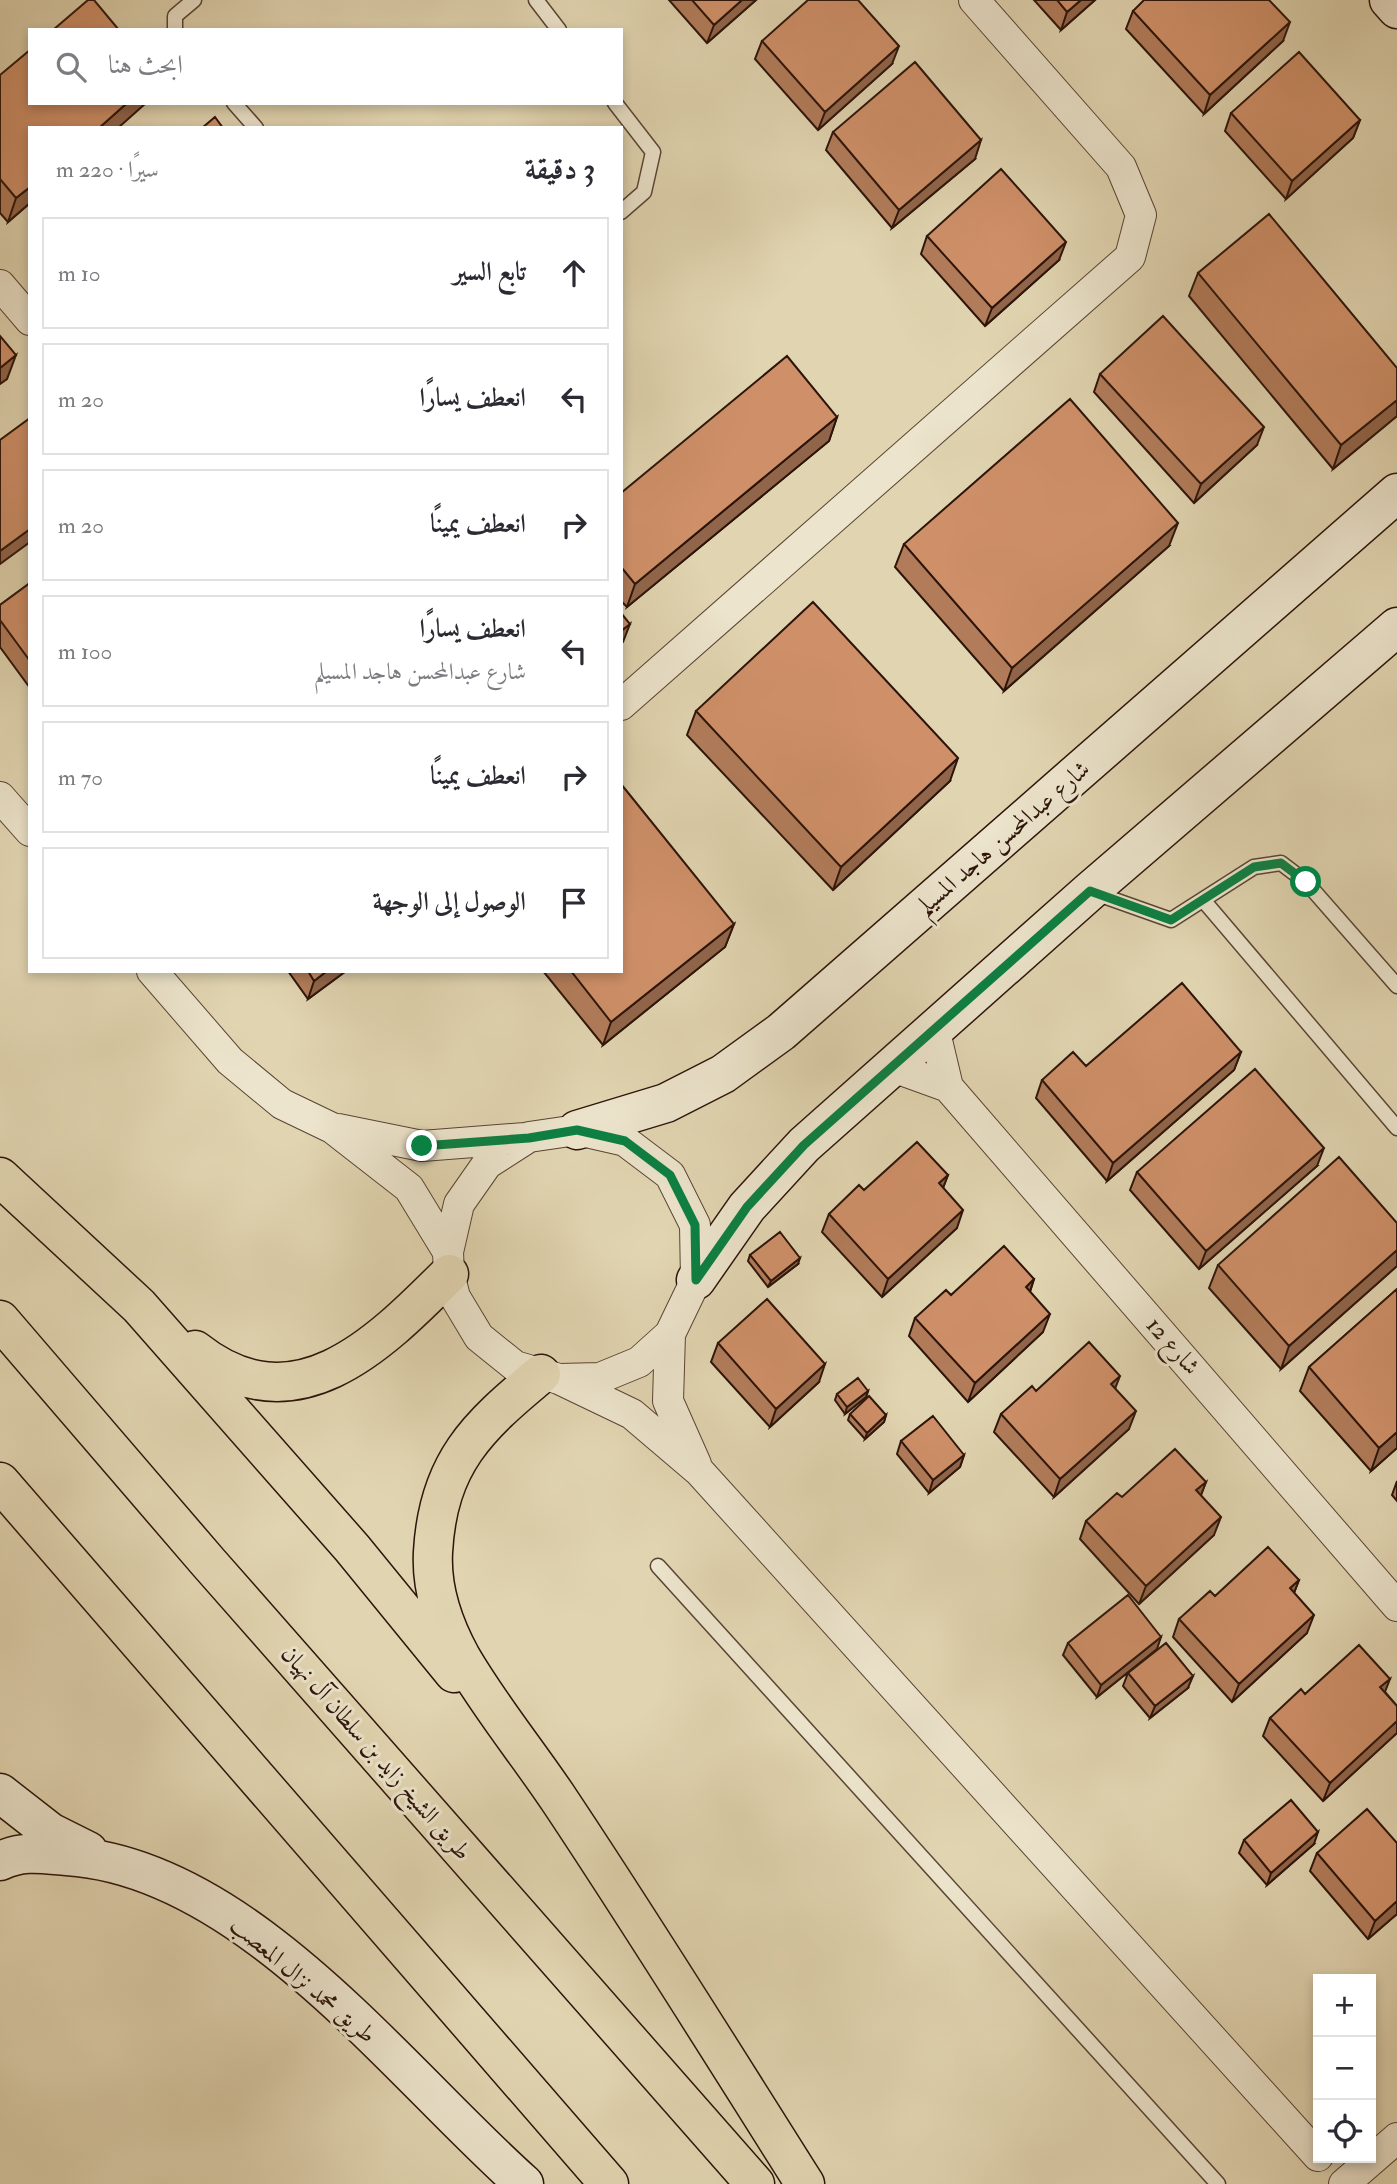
<!DOCTYPE html>
<html lang="ar">
<head>
<meta charset="utf-8">
<style>
  body { margin:0; font-family:"IM FELL Double Pica",Amiri,serif; background:#f2f2f3; color:#2b2b33; direction:rtl }
  .controls { position:absolute; right:21px; bottom:21px; display:grid; overflow:hidden; border-radius:0px; box-shadow:0 4px 10px #0003 }
  .controls button { width:63px; height:63px; display:grid; place-items:center; padding:0; border:0; border-bottom:2px solid #e1e1e2; background:#fff; color:#2b2b33; font:35px sans-serif }
  .stop { position:absolute; width:21px; height:21px; margin:-16px; border:5px solid #0b8043; border-radius:50%; background:#fff }
  .stop.end { background:#0b8043; border-color:#fff; box-shadow:0 2px 7px #0008 }
  .list { margin:0; padding:0; list-style:none }
  h2 { display:flex; justify-content:space-between; align-items:center; height:91px; margin:0; padding:0 28px; font-size:30px }
  h2 small { font-size:23px; font-weight:400; color:#7c7c81 }
  .list li { display:grid; grid-template-columns:46px 1fr auto; gap:21px; align-items:center; box-sizing:border-box; height:112px; margin:0 14px 14px; padding:0 14px; border:2px solid #e1e1e2; border-radius:0px }
  .list b { display:block; font-size:26px; white-space:nowrap }
  .list p { margin:0; font-size:23px; white-space:nowrap; color:#7c7c81 }
  .list em { font-size:23px; font-style:normal; color:#7c7c81 }
  .icon { flex:none; width:38px; height:38px; fill:none; stroke:currentColor; stroke-width:2; stroke-linecap:round; stroke-linejoin:round }
  .map { position:relative; flex:none; width:1397px; height:2184px; overflow:hidden; direction:ltr }
  .search { position:absolute; background:#fff; box-shadow:0 4px 10px #0003; left:28px; top:28px; width:595px; height:77px; display:flex; align-items:center; gap:18px; box-sizing:border-box; padding:0 24px; border-radius:0px; color:#7c7c81; font-size:26px }
  .panel { position:absolute; background:#fff; box-shadow:0 4px 10px #0003; left:28px; top:126px; width:595px; height:847px; border-radius:0px; direction:rtl }
  .map>svg:first-child { display:block }
  .lines { fill:none; stroke-linecap:round; stroke-linejoin:round }
  .lane-casing { stroke:#594434; stroke-width:17 }
  .street-casing { stroke:#594434; stroke-width:32 }
  .secondary-casing { stroke:#2c140a; stroke-width:41 }
  .highway-casing { stroke:#2c140a; stroke-width:41 }
  .lane { stroke:#ece4cc; stroke-width:14 }
  .street { stroke:#ece4cc; stroke-width:30 }
  .secondary { stroke:#ece4cc; stroke-width:38 }
  .highway { stroke:#e1d5b1; stroke-width:38 }
  .wall { fill:#b27c5a; stroke:#2c140a; stroke-width:2 }
  .shaded-wall { fill:#91654a; stroke:#2c140a; stroke-width:2 }
  .building { fill:#cf9069; stroke:#2c140a; stroke-width:2 }
  .route { stroke:#0b8043; stroke-width:9 }
  .labels { text-anchor:middle; dominant-baseline:central; stroke-width:6; stroke-linejoin:round; paint-order:stroke }
  .street-label { font-size:24px; fill:#2c140a; stroke:#ece4cc }
</style>
</head>
<body>
<div class="map">
<svg width="1397" height="2184" viewBox="0 0 1397 2184">
  <rect width="100%" height="100%" fill="#e1d5b1"/>
  <filter id="stains"><feTurbulence type="fractalNoise" baseFrequency=".00286" numOctaves="4"/><feColorMatrix values="0 0 0 0 .2 0 0 0 0 .09 0 0 0 0 .02 0 0 0 .5 -.17"/></filter>
  <radialGradient id="worn" r=".72"><stop offset=".6" stop-color="#630" stop-opacity="0"/><stop offset="1" stop-color="#630" stop-opacity=".3"/></radialGradient>
  <g class="lines">
    <g class="lane-casing">
      <path id="lane" d="M536,0L559,30
        M175,30V16L194,0
        M234,103L256,128
        M615,103L653,152L644,192L621,212
        M1092,892L1171,920L1254,867L1281,863L1306,882L1397,986
        M1204,901L1397,1128
        M658,1566L1218,2184"/>
    </g>
    <g class="street-casing">
      <path id="street" d="M0,285L30,320
        M621,705L1130,257L1141,215L1121,167L974,0
        M0,797L30,831
        M152,971L230,1061L282,1104L332,1128L409,1188L448,1252
        M934,1028L948,1087L1397,1606
        M890,1066L948,1087
        M338,1129L422,1146L525,1138
        M670,1334L668,1401L696,1464
        M559,1379L600,1378L639,1362L670,1334L696,1280L695,1225L670,1175L625,1141L577,1130L529,1137L487,1164L459,1204L448,1252L449,1274L455,1297L479,1337L515,1366L559,1379L632,1414L699,1471L1318,2156
        M1344,2184L1397,2138"/>
    </g>
    <g class="secondary-casing">
      <path id="secondary" d="M1389,0L1397,9
        M577,1130L666,1103L723,1074L781,1032L1397,493
        M696,1280L747,1207L804,1145L1090,891L1397,627
        M0,1793L50,1832L88,1851
        M0,1861C24,1850 41,1854 67,1856C245,1867 398,2072 524,2184"/>
    </g>
    <g class="highway-casing">
      <path id="highway" d="M0,1177L139,1306L352,1548L454,1673
        M0,1320L208,1562L755,2184
        M195,1350C295,1429 378,1345 449,1274
        M541,1374C477,1427 438,1463 433,1552C431,1588 444,1626 461,1657C490,1707 528,1753 560,1801C644,1927 724,2056 805,2184
        M0,1482L609,2184"/>
    </g>
    <use href="#lane" class="lane"/>
    <use href="#street" class="street"/>
    <use href="#secondary" class="secondary"/>
    <use href="#highway" class="highway"/>
  </g>
  <path class="wall" d="M669,0H756L707,43Z
    M1034,0H1095L1061,30Z
    M1133,11L1283,41L1204,114L1126,29Z
    M762,41L892,64L818,130L755,59Z
    M0,75L30,203L8,222L0,213Z
    M1231,113L1360,120L1353,138L1286,199L1225,131Z
    M833,132L975,159L892,228L826,150Z
    M927,236L1059,260L985,326L921,254Z
    M1198,273L1397,368V416L1333,469L1189,296Z
    M1100,374L1257,445L1194,503L1094,392Z
    M837,417L829,441L627,607L621,601V493Z
    M904,544L1169,546L1004,691L895,567Z
    M30,583V688L0,647V605Z
    M696,711L950,781L833,890L687,735Z
    M734,924L725,947L603,1045L543,971H621Z
    M288,971H346L308,999Z
    M1241,1052L1234,1070L1107,1181L1036,1098L1042,1080L1086,1066Z
    M1317,1166L1199,1269L1130,1190L1137,1172Z
    M948,1175L943,1188L957,1228L882,1297L822,1232L829,1214L864,1190Z
    M1397,1223V1266L1281,1369L1209,1288L1218,1265Z
    M750,1255L798,1264L768,1287L748,1261Z
    M1034,1279L1030,1292L1043,1332L968,1402L909,1336L915,1318L951,1295Z
    M1397,1289V1448L1371,1471L1300,1391L1309,1367Z
    M718,1343L819,1382L770,1427L711,1362Z
    M1115,1388L1129,1429L1054,1497L994,1432L1001,1414L1036,1391Z
    M868,1391L866,1397L845,1414L835,1400L837,1394Z
    M850,1414L886,1415L884,1422L865,1439L848,1420Z
    M901,1441L964,1455L960,1467L929,1493L897,1454Z
    M1397,1481V1501L1392,1495Z
    M1206,1482L1201,1495L1214,1535L1139,1604L1080,1539L1086,1521L1122,1497Z
    M1299,1580L1294,1593L1307,1633L1232,1702L1173,1637L1179,1619L1215,1596Z
    M1068,1643L1157,1649L1097,1697L1063,1655Z
    M1128,1673L1188,1688L1150,1718L1123,1686Z
    M1385,1692L1397,1706V1733L1323,1801L1263,1736L1270,1718L1305,1694Z
    M1244,1840L1314,1844L1267,1885L1239,1853Z
    M1397,1843V1914L1368,1939L1310,1871L1317,1853Z"/>
  <path class="shaded-wall" d="M742,0H756L707,43L714,25Z
    M1081,0H1095L1061,30L1067,12Z
    M1290,22L1283,41L1204,114L1210,95Z
    M899,46L892,64L818,130L825,112Z
    M127,103H146L118,128H99Z
    M1360,120L1353,138L1286,199L1292,181Z
    M981,140L975,159L892,228L899,210Z
    M30,187V203L8,222L16,198Z
    M1066,242L1059,260L985,326L992,308Z
    M16,355L7,379L0,384V368Z
    M1397,400V416L1333,469L1341,445Z
    M837,417L829,441L627,607L635,584Z
    M1264,427L1257,445L1194,503L1201,484Z
    M1178,523L1169,546L1004,691L1012,668Z
    M30,529V542L0,564V551Z
    M630,624L623,642L621,644V631Z
    M958,758L950,781L833,890L841,867Z
    M734,924L725,947L603,1045L611,1022Z
    M327,971H346L308,999L314,981Z
    M1241,1052L1234,1070L1107,1181L1113,1163Z
    M1324,1148L1317,1166L1199,1269L1206,1251Z
    M948,1175L941,1193L939,1183Z
    M963,1210L957,1228L882,1297L888,1279Z
    M1397,1250V1266L1281,1369L1289,1346Z
    M800,1258L798,1264L768,1287L771,1281Z
    M1034,1279L1028,1297L1026,1287Z
    M1050,1314L1043,1332L968,1402L975,1383Z
    M825,1364L819,1382L770,1427L776,1409Z
    M1120,1376L1113,1394L1111,1384Z
    M868,1391L866,1397L845,1414L847,1407Z
    M1136,1411L1129,1429L1054,1497L1060,1479Z
    M886,1415L884,1422L865,1439L867,1433Z
    M1397,1432V1448L1371,1471L1379,1448Z
    M964,1455L960,1467L929,1493L933,1480Z
    M1206,1482L1199,1500L1196,1490Z
    M1221,1517L1214,1535L1139,1604L1146,1586Z
    M1299,1580L1292,1598L1290,1588Z
    M1314,1615L1307,1633L1232,1702L1239,1684Z
    M1161,1637L1157,1649L1097,1697L1101,1685Z
    M1193,1676L1188,1688L1150,1718L1155,1706Z
    M1390,1679L1383,1697L1380,1687Z
    M1397,1721V1733L1323,1801L1330,1783Z
    M1318,1832L1314,1844L1267,1885L1271,1873Z
    M1397,1901V1914L1368,1939L1375,1921Z"/>
  <path class="building" d="M88,0H94L119,30H53Z
    M692,0H742L714,25Z
    M808,0H858L899,46L825,112L762,41Z
    M1057,0H1081L1067,12Z
    M1144,0H1269L1290,22L1210,95L1133,11Z
    M30,50V103H127L99,128H30V187L16,198L0,179V75Z
    M1299,52L1360,120L1292,181L1231,113Z
    M915,62L981,140L899,210L833,132Z
    M215,117L223,128H202Z
    M1001,169L1066,242L992,308L927,236Z
    M1269,214L1397,368V400L1341,445L1198,273Z
    M1163,316L1264,427L1201,484L1100,374Z
    M0,336L16,355L0,368Z
    M787,356L837,417L635,584L621,567V493Z
    M1070,399L1178,523L1012,668L904,544Z
    M30,418V529L0,551V440Z
    M30,583V661L0,620V605Z
    M813,602L958,758L841,867L696,711Z
    M621,613L630,624L621,631Z
    M621,784L734,924L611,1022L571,971H621Z
    M308,971H327L314,981Z
    M1182,983L1241,1052L1113,1163L1042,1080L1073,1052L1086,1066Z
    M1255,1069L1324,1148L1206,1251L1137,1172Z
    M917,1142L948,1175L939,1183L963,1210L888,1279L829,1214L859,1185L864,1190Z
    M1339,1157L1397,1223V1250L1289,1346L1218,1265Z
    M780,1232L800,1258L771,1281L750,1255Z
    M1004,1246L1034,1279L1026,1287L1050,1314L975,1383L915,1318L946,1290L951,1295Z
    M1397,1289V1432L1379,1448L1309,1367Z
    M767,1299L825,1364L776,1409L718,1343Z
    M1089,1342L1120,1376L1111,1384L1136,1411L1060,1479L1001,1414L1032,1386L1036,1391Z
    M858,1378L868,1391L847,1407L837,1394Z
    M869,1396L886,1415L867,1433L850,1414Z
    M933,1416L964,1455L933,1480L901,1441Z
    M1175,1449L1206,1482L1196,1490L1221,1517L1146,1586L1086,1521L1117,1493L1122,1497Z
    M1268,1547L1299,1580L1290,1588L1314,1615L1239,1684L1179,1619L1210,1591L1215,1596Z
    M1128,1595L1161,1637L1101,1685L1068,1643Z
    M1166,1643L1193,1676L1155,1706L1128,1673Z
    M1359,1645L1390,1679L1380,1687L1397,1706V1721L1330,1783L1270,1718L1301,1689L1305,1694Z
    M1291,1800L1318,1832L1271,1873L1244,1840Z
    M1367,1809L1397,1843V1901L1375,1921L1317,1853Z"/>
  <g class="lines">
    <path class="route" d="M422,1146L529,1138L577,1130L625,1141L670,1175L695,1225L696,1280L747,1207L804,1145L1090,891L1171,920L1254,867L1281,863L1306,882"/>
  </g>
  <g class="labels">
    <g class="street-label">
      <text transform="translate(1003 838) rotate(-41)">شارع عبدالمحسن هاجد المسيلم</text>
      <text transform="translate(1173 1346) rotate(49)">شارع 12</text>
      <text transform="translate(376 1753) rotate(49)">طريق الشيخ زايد بن سلطان آل نهيان</text>
      <text transform="translate(303 1980) rotate(40)">طريق محمد نزال المعصب</text>
    </g>
  </g>
  <rect width="100%" height="100%" filter="url(#stains)"/>
  <rect width="100%" height="100%" fill="url(#worn)"/>
</svg>
<div class="controls">
<button>+</button>
<button>−</button>
<button><svg class="icon" aria-label="locate" viewBox="0 0 24 24"><circle cx="12" cy="12" r="6"/><path d="M12 2v4M12 18v4M2 12h4M18 12h4"/></svg></button>
</div>
<div class="stop" style="left:1306px;top:882px"></div>
<div class="stop end" style="left:422px;top:1146px"></div>
<div class="search"><svg class="icon" aria-label="search" viewBox="0 0 24 24"><circle cx="10" cy="10" r="6"/><path d="M15 15l6 6"/></svg>ابحث هنا</div>
<section class="panel">
<h2>3 دقيقة<small>سيرًا · 220 m</small></h2>
<ul class="list">
<li><svg class="icon" aria-label="ahead" viewBox="0 0 24 24"><path d="M12 20V5M6 11l6-6 6 6"/></svg><div><b>تابع السير</b></div><em>10 m</em></li>
<li><svg class="icon" aria-label="left" viewBox="0 0 24 24"><path d="M17 20v-9H6M10 6l-5 5 5 5"/></svg><div><b>انعطف يسارًا</b></div><em>20 m</em></li>
<li><svg class="icon" aria-label="right" viewBox="0 0 24 24"><path d="M7 20v-9h11M14 6l5 5-5 5"/></svg><div><b>انعطف يمينًا</b></div><em>20 m</em></li>
<li><svg class="icon" aria-label="left" viewBox="0 0 24 24"><path d="M17 20v-9H6M10 6l-5 5 5 5"/></svg><div><b>انعطف يسارًا</b><p>شارع عبدالمحسن هاجد المسيلم</p></div><em>100 m</em></li>
<li><svg class="icon" aria-label="right" viewBox="0 0 24 24"><path d="M7 20v-9h11M14 6l5 5-5 5"/></svg><div><b>انعطف يمينًا</b></div><em>70 m</em></li>
<li><svg class="icon" aria-label="arrive" viewBox="0 0 24 24"><path d="M6 21V4h12l-3 4 3 4H6"/></svg><div><b>الوصول إلى الوجهة</b></div></li>
</ul>
</section>
</div>
</body>
</html>
